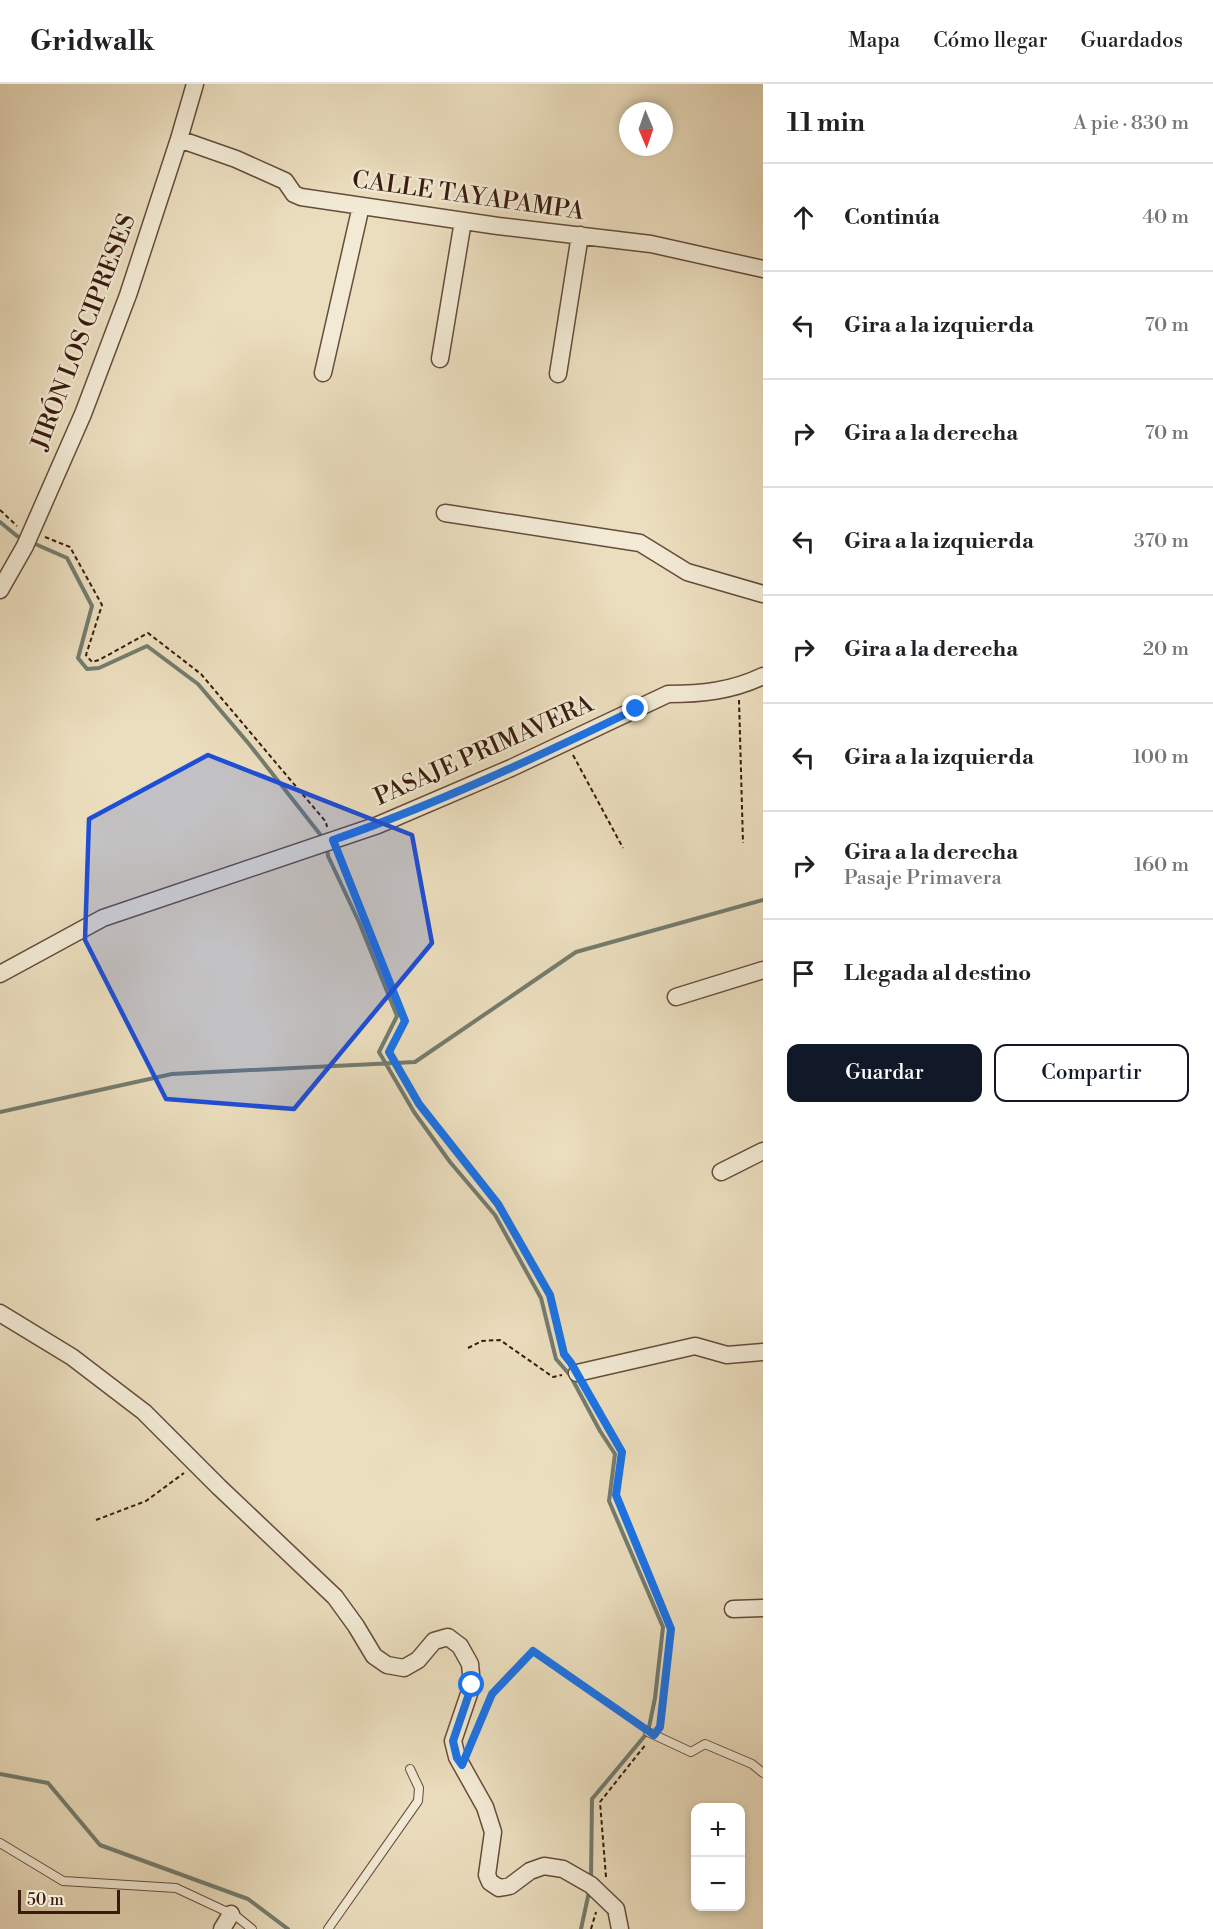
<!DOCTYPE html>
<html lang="es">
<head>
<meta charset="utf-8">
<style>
  body { margin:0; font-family:"Libre Bodoni",serif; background:#f2f2f2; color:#202124 }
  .controls { position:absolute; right:18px; bottom:18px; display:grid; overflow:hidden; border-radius:12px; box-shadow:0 3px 9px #0003 }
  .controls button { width:54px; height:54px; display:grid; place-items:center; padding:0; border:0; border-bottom:2px solid #e0e0e0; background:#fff; color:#202124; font:30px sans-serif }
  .compass { position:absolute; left:619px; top:18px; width:54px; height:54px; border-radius:50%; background:#fff; box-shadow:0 3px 9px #0003; rotate:178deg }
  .scale { position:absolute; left:18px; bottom:15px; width:102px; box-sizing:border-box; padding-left:6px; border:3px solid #391b0f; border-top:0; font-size:16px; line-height:21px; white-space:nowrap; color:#391b0f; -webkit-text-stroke:4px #f2ead5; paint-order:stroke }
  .stop { position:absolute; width:18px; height:18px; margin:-14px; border:4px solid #1a73e8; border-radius:50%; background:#fff }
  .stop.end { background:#1a73e8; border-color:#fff; box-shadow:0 2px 6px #0008 }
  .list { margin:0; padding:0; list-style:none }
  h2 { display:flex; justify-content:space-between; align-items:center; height:78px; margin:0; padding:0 24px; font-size:26px }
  h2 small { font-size:20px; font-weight:400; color:#757577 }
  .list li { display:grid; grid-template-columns:39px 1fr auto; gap:18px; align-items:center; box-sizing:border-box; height:108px; padding:0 24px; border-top:2px solid #e0e0e0 }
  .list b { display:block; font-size:22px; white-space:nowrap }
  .list p { margin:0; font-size:20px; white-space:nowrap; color:#757577 }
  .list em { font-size:20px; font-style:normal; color:#757577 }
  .actions { display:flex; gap:12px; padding:18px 24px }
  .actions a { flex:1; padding:14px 0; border:2px solid #111827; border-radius:12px; text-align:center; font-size:21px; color:#111827 }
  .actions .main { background:#111827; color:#fff }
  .icon { flex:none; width:33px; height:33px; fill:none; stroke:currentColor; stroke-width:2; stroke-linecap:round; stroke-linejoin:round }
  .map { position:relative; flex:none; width:763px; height:1845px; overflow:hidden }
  header { display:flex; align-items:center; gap:36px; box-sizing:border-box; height:84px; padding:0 30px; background:#fff; border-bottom:2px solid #e0e0e0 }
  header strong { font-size:28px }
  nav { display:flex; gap:33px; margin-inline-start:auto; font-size:21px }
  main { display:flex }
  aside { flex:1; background:#fff }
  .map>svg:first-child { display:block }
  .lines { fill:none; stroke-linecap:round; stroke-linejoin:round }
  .stream { stroke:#737c6e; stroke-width:4 }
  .service-casing { stroke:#664c3b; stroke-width:10 }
  .minor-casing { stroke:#664c3b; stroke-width:19 }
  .path { stroke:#391b0f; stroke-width:2; stroke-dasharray:4.5 3; stroke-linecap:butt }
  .service { stroke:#f2ead5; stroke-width:8 }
  .minor { stroke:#f2ead5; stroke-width:16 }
  .route { stroke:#1a73e8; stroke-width:8 }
  .marked { fill:#1d4ed8; fill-opacity:0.2; stroke:#1d4ed8; stroke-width:4.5; stroke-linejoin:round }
  .labels { text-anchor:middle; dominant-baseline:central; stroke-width:5; stroke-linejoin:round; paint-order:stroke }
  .street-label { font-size:24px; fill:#391b0f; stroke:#f2ead5 }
</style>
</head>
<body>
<header>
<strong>Gridwalk</strong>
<nav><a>Mapa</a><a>Cómo llegar</a><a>Guardados</a></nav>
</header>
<main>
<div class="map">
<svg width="763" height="1845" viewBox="0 0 763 1845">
  <rect width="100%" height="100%" fill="#ebdebe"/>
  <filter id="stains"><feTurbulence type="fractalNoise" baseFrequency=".00333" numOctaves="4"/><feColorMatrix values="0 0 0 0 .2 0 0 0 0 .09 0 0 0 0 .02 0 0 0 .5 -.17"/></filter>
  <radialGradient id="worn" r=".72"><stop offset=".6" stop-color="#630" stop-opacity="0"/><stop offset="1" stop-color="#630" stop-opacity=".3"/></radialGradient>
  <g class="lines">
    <path class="stream" d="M0,438L17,452L23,455
      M33,459L67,474L92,522L78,574L87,585L99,584L147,562L198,600L249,660L323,754
      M327,764L328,772L359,838L397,932L379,968L414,1028L450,1078L495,1131L541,1214L556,1275L570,1291L600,1347L615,1370L609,1417L663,1543L655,1614L648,1648L592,1715L591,1794
      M0,1028L172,990L415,978L576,868L763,816
      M0,1690L48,1699L100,1761L248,1815L288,1845
      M581,1845L589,1808"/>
    <g class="service-casing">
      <path id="service" d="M648,1648L691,1668L705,1660L752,1680L763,1689
        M0,1759L63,1797L176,1804L236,1832L252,1845
        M328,1845L418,1717L419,1704L410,1685"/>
    </g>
    <g class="minor-casing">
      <path id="minor" d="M179,55L236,75L285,97L294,110L301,113L498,142L651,160L763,185
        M440,275L463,137
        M323,289L361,122
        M558,290L580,151
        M445,429L640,459L687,488L763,510
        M0,506L25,462L83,330L128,211L179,55L195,0
        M0,890L103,834L378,741L511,684L668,610C701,610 732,607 763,592
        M676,913L763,886
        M721,1088L763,1067
        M0,1229L72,1273L144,1328L219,1403L335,1513L356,1542L374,1572L387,1581L404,1584L418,1576L434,1557L448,1553L460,1562L470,1580L472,1601L453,1657L457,1673L485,1723L493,1748L487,1791L490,1798L499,1804L510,1802L530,1787L544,1782L563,1785L591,1801L616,1825L620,1845
        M577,1289L695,1262L727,1271L763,1268
        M733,1525L763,1524
        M222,1845L231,1830"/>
    </g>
    <path class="path" d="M0,426L17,442
      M45,453L70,463L102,521L86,571L92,578L99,576L148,549L201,590L326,738L327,743
      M739,616L743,759
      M573,671L623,764
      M339,770L405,937L389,968L419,1020L498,1120L550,1211L564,1270L570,1277
      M468,1264L482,1257L500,1256L553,1293L562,1291
      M584,1303L623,1368L616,1411L671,1545L660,1641
      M96,1436L146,1417L184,1389
      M471,1662L492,1610L533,1567L640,1642
      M606,1793L600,1718L646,1660
      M591,1845L596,1828"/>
    <use href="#service" class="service"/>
    <use href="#minor" class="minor"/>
  </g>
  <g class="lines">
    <path class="route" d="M472,1601L453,1657L457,1674L462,1681L492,1610L533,1567L654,1651L660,1643L671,1545L616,1411L622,1368L571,1279L564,1270L550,1211L498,1120L419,1020L389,968L405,937L333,756C437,720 537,673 636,625"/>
  </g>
  <path class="marked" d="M208,671L412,751L432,859L294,1025L166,1015L85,856L89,735Z"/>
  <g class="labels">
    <g class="street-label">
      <text transform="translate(468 112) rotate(8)">CALLE TAYAPAMPA</text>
      <text transform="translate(84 248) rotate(-69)">JIRÓN LOS CIPRESES</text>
      <text transform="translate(484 667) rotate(-24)">PASAJE PRIMAVERA</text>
    </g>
  </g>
  <rect width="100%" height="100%" filter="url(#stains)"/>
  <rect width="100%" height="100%" fill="url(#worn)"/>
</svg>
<div class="controls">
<button>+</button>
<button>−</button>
</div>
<svg class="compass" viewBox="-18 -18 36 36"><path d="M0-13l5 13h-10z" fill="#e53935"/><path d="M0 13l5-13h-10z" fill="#757577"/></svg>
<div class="scale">50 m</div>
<div class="stop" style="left:472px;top:1601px"></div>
<div class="stop end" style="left:636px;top:625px"></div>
</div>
<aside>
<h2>11 min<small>A pie · 830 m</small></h2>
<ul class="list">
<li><svg class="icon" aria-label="ahead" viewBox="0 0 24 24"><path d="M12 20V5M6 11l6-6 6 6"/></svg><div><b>Continúa</b></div><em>40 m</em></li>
<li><svg class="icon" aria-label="left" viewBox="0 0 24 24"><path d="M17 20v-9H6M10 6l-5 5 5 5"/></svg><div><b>Gira a la izquierda</b></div><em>70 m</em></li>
<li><svg class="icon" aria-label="right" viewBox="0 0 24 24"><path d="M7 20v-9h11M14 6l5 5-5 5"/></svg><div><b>Gira a la derecha</b></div><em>70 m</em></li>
<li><svg class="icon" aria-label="left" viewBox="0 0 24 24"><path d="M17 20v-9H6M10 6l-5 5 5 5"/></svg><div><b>Gira a la izquierda</b></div><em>370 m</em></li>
<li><svg class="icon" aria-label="right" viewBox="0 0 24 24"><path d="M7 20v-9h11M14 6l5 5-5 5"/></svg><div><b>Gira a la derecha</b></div><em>20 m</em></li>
<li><svg class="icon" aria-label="left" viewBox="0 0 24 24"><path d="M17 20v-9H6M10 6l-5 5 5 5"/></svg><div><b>Gira a la izquierda</b></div><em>100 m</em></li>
<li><svg class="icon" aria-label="right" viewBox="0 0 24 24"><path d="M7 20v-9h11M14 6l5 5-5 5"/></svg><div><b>Gira a la derecha</b><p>Pasaje Primavera</p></div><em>160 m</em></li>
<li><svg class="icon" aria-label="arrive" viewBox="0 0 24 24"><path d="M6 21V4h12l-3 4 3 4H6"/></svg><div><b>Llegada al destino</b></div></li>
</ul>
<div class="actions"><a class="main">Guardar</a><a>Compartir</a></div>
</aside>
</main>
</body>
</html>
